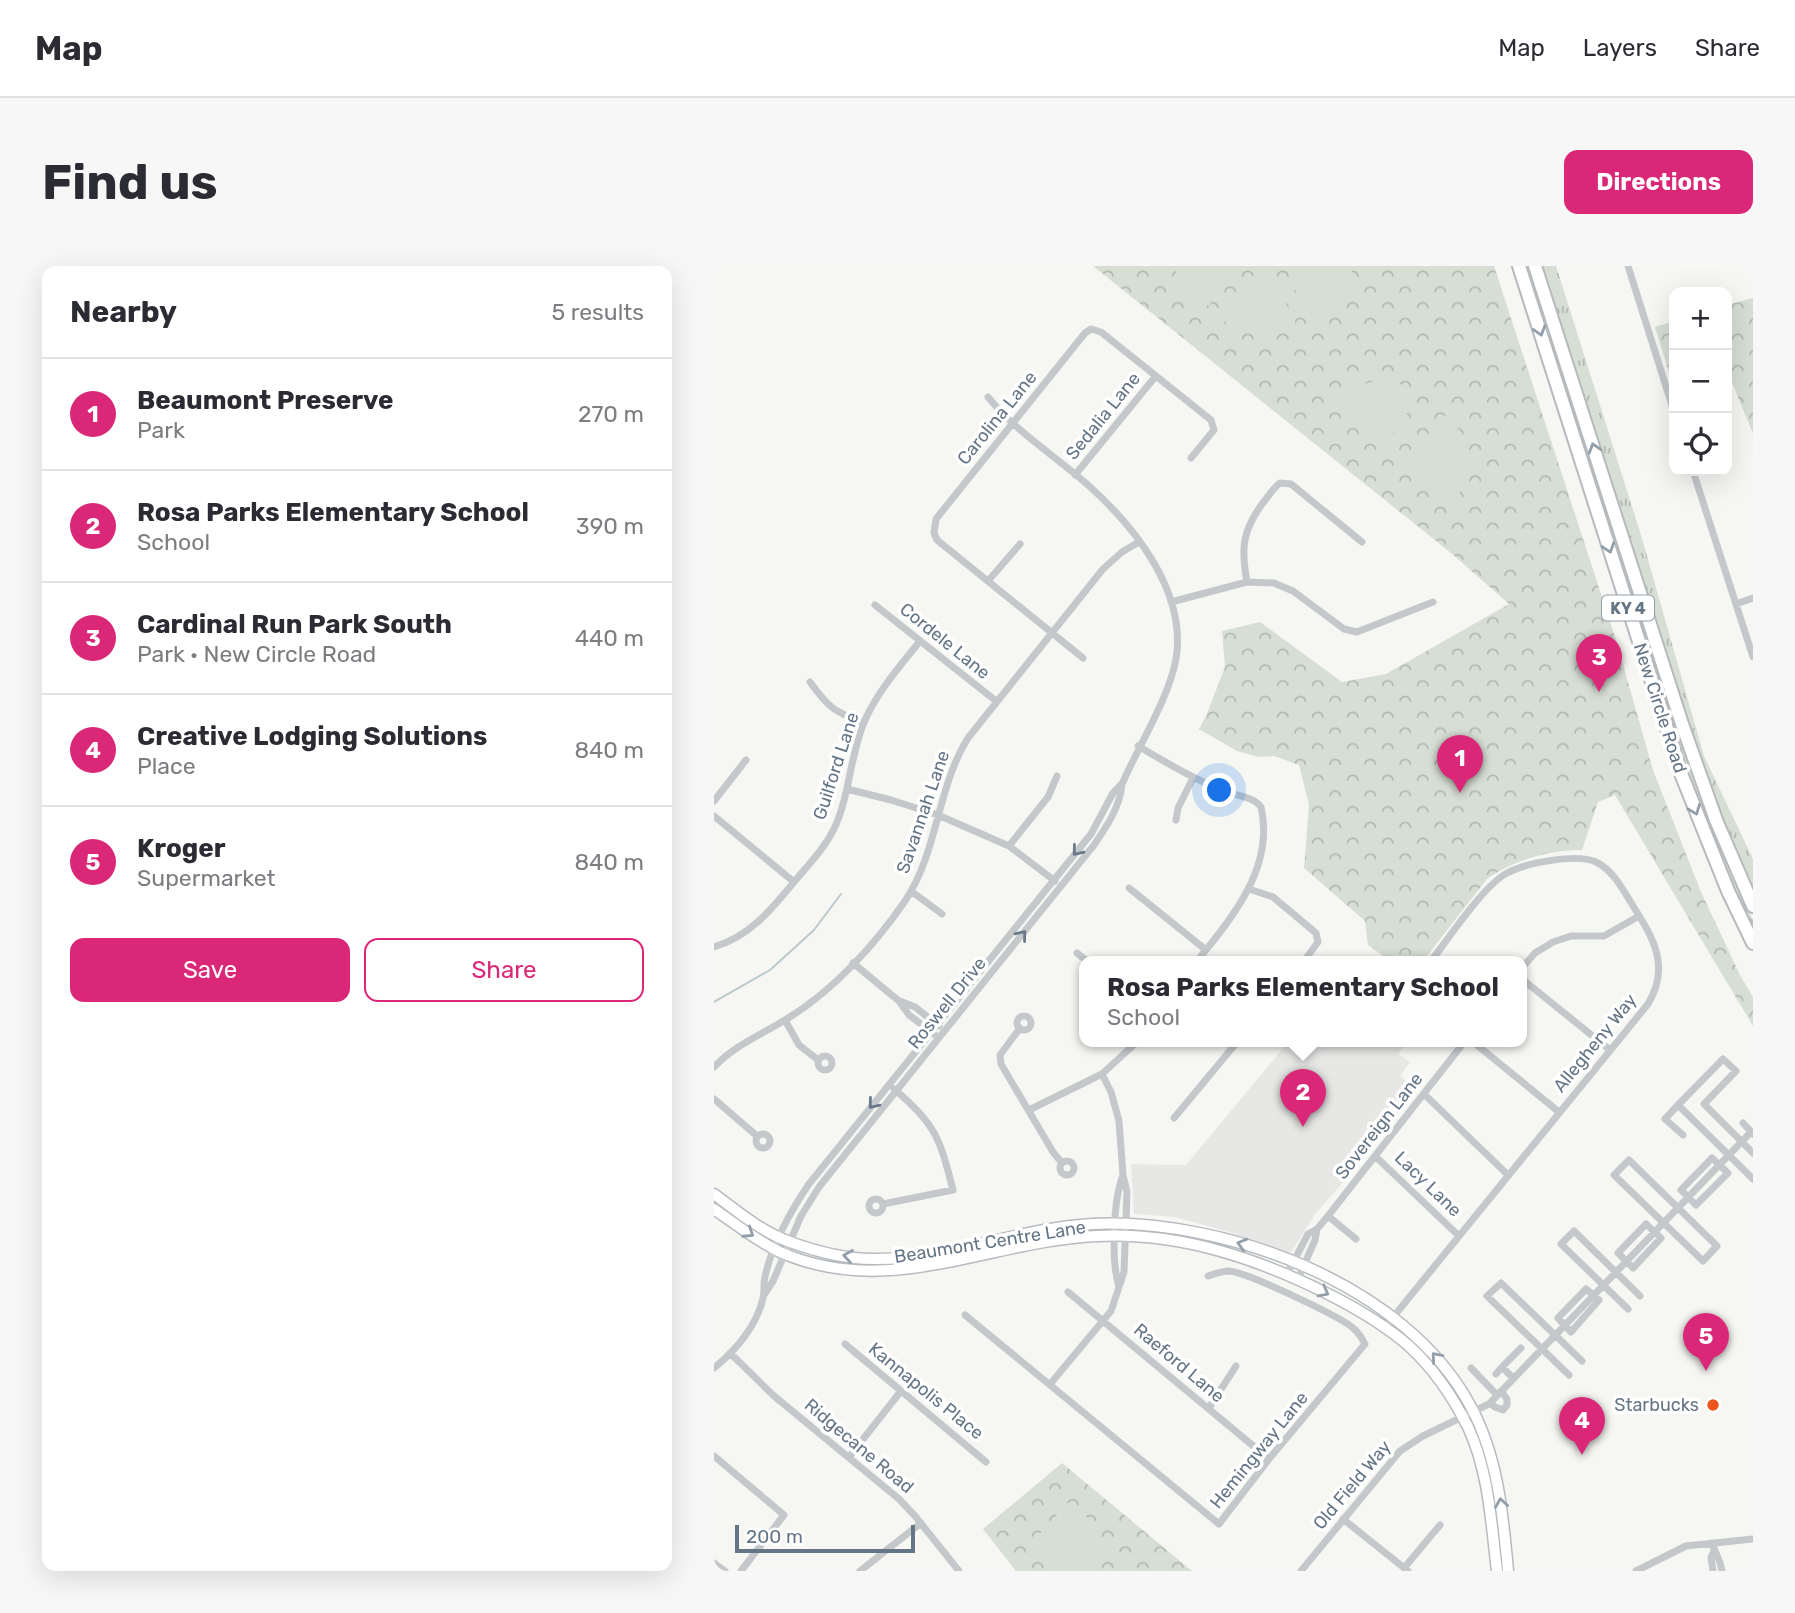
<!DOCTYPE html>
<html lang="en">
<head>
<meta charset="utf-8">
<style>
  body { margin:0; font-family:Rubik,sans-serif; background:#f7f7f7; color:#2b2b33 }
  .controls { position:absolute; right:21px; top:21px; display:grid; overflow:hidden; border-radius:14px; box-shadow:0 7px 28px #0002 }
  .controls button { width:63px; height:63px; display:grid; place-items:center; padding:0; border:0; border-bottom:2px solid #e1e1e2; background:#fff; color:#2b2b33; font:35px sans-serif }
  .scale { position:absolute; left:21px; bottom:18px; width:180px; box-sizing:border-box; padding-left:7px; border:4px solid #647586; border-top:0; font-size:19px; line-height:24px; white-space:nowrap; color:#647586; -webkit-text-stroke:5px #fff; paint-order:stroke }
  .you { position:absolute; left:506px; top:525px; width:24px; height:24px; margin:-18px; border:5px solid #fff; border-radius:50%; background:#1a73e8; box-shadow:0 0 0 10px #1a73e833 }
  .badge { display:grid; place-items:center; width:46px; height:46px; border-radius:50%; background:#db2777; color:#fff; font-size:23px; font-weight:700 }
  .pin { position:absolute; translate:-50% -58px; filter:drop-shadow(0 2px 4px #0008) }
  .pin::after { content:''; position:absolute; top:37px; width:24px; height:21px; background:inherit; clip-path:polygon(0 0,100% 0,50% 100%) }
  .popup { position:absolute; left:365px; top:690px; width:448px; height:91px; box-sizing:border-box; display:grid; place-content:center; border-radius:14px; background:#fff; filter:drop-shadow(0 2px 5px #0005); font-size:23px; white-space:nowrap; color:#7c7c81 }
  .popup b { font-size:26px; color:#2b2b33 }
  .popup::after { content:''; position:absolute; left:50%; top:100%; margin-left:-14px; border:14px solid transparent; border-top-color:#fff }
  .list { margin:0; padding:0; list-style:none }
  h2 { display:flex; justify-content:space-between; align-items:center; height:91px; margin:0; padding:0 28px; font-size:30px }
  h2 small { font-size:23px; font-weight:400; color:#7c7c81 }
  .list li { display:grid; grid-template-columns:46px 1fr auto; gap:21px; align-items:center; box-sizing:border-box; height:112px; padding:0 28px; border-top:2px solid #e1e1e2 }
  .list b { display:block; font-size:26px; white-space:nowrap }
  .list p { margin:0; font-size:23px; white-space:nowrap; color:#7c7c81 }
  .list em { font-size:23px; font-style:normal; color:#7c7c81 }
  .actions { display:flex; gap:14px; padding:21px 28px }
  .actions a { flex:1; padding:16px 0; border:2px solid #db2777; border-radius:14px; text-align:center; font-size:24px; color:#db2777 }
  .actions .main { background:#db2777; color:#fff }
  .icon { flex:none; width:38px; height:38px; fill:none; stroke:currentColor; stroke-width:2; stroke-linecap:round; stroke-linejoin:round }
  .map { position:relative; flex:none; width:1039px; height:1305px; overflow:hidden; border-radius:14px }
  header { display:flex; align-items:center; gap:42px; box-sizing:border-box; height:98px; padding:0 35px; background:#fff; border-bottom:2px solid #e1e1e2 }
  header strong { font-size:33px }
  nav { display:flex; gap:38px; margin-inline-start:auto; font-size:24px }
  .intro { display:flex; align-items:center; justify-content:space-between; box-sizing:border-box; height:168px; padding:0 42px }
  h1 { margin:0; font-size:49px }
  .button { padding:18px 32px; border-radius:14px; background:#db2777; color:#fff; font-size:24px; font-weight:700 }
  main { display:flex; gap:42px; padding:0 42px }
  aside { flex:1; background:#fff; border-radius:14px; box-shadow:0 7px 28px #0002 }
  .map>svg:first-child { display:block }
  .built { fill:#e7e8e6 }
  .grass { fill:url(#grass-tufts) }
  .forest { fill:url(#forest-crowns) }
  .pitch { fill:#d7ded4 }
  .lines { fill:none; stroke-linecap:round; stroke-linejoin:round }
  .stream { stroke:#bbc8cc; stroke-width:2 }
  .secondary-casing { stroke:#b6bbc0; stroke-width:13 }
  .highway-casing { stroke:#b6babd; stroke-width:16 }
  .street { stroke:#c4c8cb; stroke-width:7 }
  .secondary { stroke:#fff; stroke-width:10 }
  .highway { stroke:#fff; stroke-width:12 }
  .oneway { stroke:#929eaa }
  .oneway2 { stroke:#697989 }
  .poi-dot { fill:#ed551d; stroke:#fff; stroke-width:2.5 }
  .labels { text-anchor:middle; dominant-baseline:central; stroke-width:7; stroke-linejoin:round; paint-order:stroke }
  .shield { fill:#fff; stroke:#929eaa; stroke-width:2 }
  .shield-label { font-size:16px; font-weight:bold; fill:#647586 }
  .street-label { font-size:18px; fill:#647586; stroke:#fff }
  .poi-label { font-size:18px; fill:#647586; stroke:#fff; text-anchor:end }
</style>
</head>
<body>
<header>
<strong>Map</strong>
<nav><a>Map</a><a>Layers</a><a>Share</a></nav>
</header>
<div class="intro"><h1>Find us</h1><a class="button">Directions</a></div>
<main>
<aside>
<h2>Nearby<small>5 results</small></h2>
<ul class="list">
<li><span class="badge">1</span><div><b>Beaumont Preserve</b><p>Park</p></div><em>270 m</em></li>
<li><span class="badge">2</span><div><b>Rosa Parks Elementary School</b><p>School</p></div><em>390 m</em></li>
<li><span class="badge">3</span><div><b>Cardinal Run Park South</b><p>Park · New Circle Road</p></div><em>440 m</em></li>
<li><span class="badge">4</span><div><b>Creative Lodging Solutions</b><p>Place</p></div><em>840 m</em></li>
<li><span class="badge">5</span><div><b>Kroger</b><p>Supermarket</p></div><em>840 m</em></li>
</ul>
<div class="actions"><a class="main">Save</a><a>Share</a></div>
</aside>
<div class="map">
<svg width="1039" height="1305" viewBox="0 0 1039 1305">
  <defs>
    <pattern id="grass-tufts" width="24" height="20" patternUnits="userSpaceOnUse" patternTransform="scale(1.75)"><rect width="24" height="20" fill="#d7ded4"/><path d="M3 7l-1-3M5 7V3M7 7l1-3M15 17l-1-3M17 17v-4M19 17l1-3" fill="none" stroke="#b2b9b2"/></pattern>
    <pattern id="forest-crowns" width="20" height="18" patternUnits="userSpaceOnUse" patternTransform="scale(1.75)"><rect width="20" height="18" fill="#d7ded4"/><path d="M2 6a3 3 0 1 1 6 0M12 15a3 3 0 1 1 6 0" fill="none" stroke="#b2b9b2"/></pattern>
  </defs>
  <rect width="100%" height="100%" fill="#f6f7f3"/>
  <path class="built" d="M575,775H694L684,788L696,796L686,810L704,823L638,906L602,947L578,985L573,987L515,966L461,951L420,948L417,898L472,899Z"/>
  <path class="grass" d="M809,0H815L956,443L1010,595L1039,654V669L1005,597L962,482Z
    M827,0H842L927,269L990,490L1039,593V623L1025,595L985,492Z"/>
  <path class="forest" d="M379,0H780L902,374L939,504L987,626L1026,709L1039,731V760L901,529L884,536L868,584C838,583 797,595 773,613L709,695H676L654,679L651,655L590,602L595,539L585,499L560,490L544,491L523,485L485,463L492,450L511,401L508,365L546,356L628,416L672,408L795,338L737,287Z
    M1039,32V168L1013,104V39Z
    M960,55V111L957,113L941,61Z
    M348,1197L478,1305H302L269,1263Z"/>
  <path class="pitch" d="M461,0H518L495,40C478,31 465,20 461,0Z
    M578,0H639C634,32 620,45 589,52L581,23Z
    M544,6L551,7L567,28L582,57C555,74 521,71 501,45Z
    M675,114L691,120L706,129L673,176L664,177L621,141C635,121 651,115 675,114Z
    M730,149C760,173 764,204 740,234L695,201L694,192Z
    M355,1236L378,1256L342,1295L319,1275Z
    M378,1269L399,1287L383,1305H348Z"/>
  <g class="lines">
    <path class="stream" d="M0,736L56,704L100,664L127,628"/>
    <g class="secondary-casing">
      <path id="secondary" d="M0,928C24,946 48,966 76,976C101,985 132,993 159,993C233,994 304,962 378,958C511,952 692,1018 757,1141C784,1191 789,1249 794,1305
        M0,943C21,958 43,975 66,986C175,1034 273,975 383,970C467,966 546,993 620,1031C647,1045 672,1060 695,1080C719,1102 739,1131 754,1161C775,1206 777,1256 783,1305"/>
    </g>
    <g class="highway-casing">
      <path id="highway" d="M805,0L968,510L1014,625L1039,677
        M821,0L968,458L1002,554L1039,640"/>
    </g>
    <path class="street" d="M914,0L960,146
      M979,205L1039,391
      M361,209L441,111
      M274,315L306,278
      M533,316C527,283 528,266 548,238C554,231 559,222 566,217L577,218L648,276
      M457,336L533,316L560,317L579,325L630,363L643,366L719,336
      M1022,338L1039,332
      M161,339L282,435
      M369,392L223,274L220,267L222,253L371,67L377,63L387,66L497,154L500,164L477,192
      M96,416C114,441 120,446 150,457
      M424,480C453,497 481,514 513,526C524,530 540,531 547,541C561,601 518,652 483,695
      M133,523L177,534L224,549L295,580L341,615
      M0,535L32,494
      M0,550L80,616
      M462,554L464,542L479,512
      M295,580L334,531L343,510
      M415,622L492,684
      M535,623L559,631L602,667L604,676L590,695
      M197,625L228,648
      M0,681C38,670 61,639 85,610C98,595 111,581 120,563C136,529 136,488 151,454C164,425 186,400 206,375
      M363,687L373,695
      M139,697L185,735L195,749L220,768
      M808,702L821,687L839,676L857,670H890L925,650
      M808,713L896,784
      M186,735L201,741L225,760
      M303 757a7 7 0 1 1 14 0a7 7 0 1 1-14 0Z
      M71,754L85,779L104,794
      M306,762L286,789L287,798L339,886L348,897
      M758,775L845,846
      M104 797a7 7 0 1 1 14 0a7 7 0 1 1-14 0Z
      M0,801C21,779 45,770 71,754C118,726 160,680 191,635C224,586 223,521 254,472L389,303L408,286L425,276
      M710,828L794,909
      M0,833L43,870
      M964,839L951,853L969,869
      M315,844L388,808L424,775
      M460,852L524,775
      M1029,857L1039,868
      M42 875a7 7 0 1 1 14 0a7 7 0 1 1-14 0Z
      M1039,887L990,838L1022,805L1009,793L964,839L1039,913
      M661,890L745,970
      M998,892L1014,907L982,939L967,924Z
      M915,894L1003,980L989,995L900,909Z
      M346 902a7 7 0 1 1 14 0a7 7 0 1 1-14 0Z
      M155 940a7 7 0 1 1 14 0a7 7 0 1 1-14 0Z
      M169,938L239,924C226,873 222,858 180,823
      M614,950L642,973
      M932,958L947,972L919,1002L904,987Z
      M573,1008L594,968L603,963L614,950L751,775
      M584,1013L601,974L603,963
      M405,1021C397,995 399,935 409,909
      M872,1023L885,1034L857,1066L844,1052Z
      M354,1026L555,1193
      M50,1029L59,1015L87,950L105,921L380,579C393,560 406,541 408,518
      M914,1043L847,978L860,965L926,1030
      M251,1049L505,1258L555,1193L651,1078C648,1072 644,1066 638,1061C622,1049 533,1006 515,1005C508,1005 500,1008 494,1010
      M676,1055L934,738C958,698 937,669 916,635C907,620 898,604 882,596C862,587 812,597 793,607C769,620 735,672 717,695
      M131,1078L272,1196
      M16,1087L60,1130L185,1233L201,1250L245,1305
      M788,1101L807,1082
      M0,1102C21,1085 43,1060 49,1032C51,1025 49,1018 51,1011C58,978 76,946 95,918L377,568L399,527L409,516C425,479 455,432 462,393C473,326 421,261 374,219C340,189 302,166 274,131
      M757,1102L783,1129
      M782,1108L788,1101L799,1112
      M855,1109L773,1030L787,1017L868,1095
      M337,1117L397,1045L410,1006L413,926L409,909L405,855L397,826L388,808
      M776,1137L781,1141L789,1144L793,1139V1133L787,1125
      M495,1142L522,1100
      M0,1190L70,1249L27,1305
      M135,1191L187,1125
      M629,1253L694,1305
      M998,1277C1001,1288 1006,1291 1008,1305
      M0,1297L11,1305
      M690,1302L726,1259
      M146,1305L207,1257
      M587,1305L686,1185L709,1170L775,1138L1037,866
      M922,1305L972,1280L1039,1273
      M999,1305L997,1292L1000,1284"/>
    <use href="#secondary" class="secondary"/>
    <use href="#highway" class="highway"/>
  </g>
  <defs><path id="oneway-chevron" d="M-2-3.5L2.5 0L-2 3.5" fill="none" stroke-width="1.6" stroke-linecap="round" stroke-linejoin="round" transform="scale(1.75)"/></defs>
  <g class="oneway">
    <use href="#oneway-chevron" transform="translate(826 65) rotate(73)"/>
    <use href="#oneway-chevron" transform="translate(880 182) rotate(-107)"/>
    <use href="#oneway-chevron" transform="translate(895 282) rotate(72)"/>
    <use href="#oneway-chevron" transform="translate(981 544) rotate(69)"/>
    <use href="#oneway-chevron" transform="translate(35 967) rotate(33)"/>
    <use href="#oneway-chevron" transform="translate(528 978) rotate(-164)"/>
    <use href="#oneway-chevron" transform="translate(134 990) rotate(-171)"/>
    <use href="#oneway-chevron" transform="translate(610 1026) rotate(28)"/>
    <use href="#oneway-chevron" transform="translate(722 1091) rotate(-131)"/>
    <use href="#oneway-chevron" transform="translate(787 1237) rotate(-99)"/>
  </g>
  <g class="oneway2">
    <use href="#oneway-chevron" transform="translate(363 585) rotate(129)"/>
    <use href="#oneway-chevron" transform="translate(308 669) rotate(-51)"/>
    <use href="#oneway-chevron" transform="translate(159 838) rotate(129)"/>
  </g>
  <circle class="poi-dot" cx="999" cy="1139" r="7"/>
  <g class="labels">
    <rect class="shield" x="888" y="329.5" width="52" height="25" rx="5"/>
    <g class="shield-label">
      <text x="914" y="342">KY 4</text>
    </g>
    <g class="street-label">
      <text transform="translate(389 150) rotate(-51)">Sedalia Lane</text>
      <text transform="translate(283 152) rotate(-51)">Carolina Lane</text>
      <text transform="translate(231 375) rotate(39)">Cordele Lane</text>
      <text transform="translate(946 442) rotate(72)">New Circle Road</text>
      <text transform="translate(122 500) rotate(-72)">Guilford Lane</text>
      <text transform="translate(209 546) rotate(-71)">Savannah Lane</text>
      <text transform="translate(233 737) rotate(-51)">Roswell Drive</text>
      <text transform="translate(881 777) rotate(-51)">Allegheny Way</text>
      <text transform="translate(665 860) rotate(-52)">Sovereign Lane</text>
      <text transform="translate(714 918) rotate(44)">Lacy Lane</text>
      <text transform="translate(276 976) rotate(-9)">Beaumont Centre Lane</text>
      <text transform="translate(465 1097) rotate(40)">Raeford Lane</text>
      <text transform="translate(212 1125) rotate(39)">Kannapolis Place</text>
      <text transform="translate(145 1180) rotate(40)">Ridgecane Road</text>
      <text transform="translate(545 1184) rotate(-51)">Hemingway Lane</text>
      <text transform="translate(638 1219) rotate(-50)">Old Field Way</text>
    </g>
    <g class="poi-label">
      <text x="985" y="1139">Starbucks</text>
    </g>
  </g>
</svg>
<div class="controls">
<button>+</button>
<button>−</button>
<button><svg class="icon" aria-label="locate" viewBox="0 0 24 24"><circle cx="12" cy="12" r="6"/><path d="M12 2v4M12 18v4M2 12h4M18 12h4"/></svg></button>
</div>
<div class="scale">200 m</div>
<div class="you"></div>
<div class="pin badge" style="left:746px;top:527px">1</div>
<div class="pin badge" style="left:589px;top:861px">2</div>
<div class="popup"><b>Rosa Parks Elementary School</b>School</div>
<div class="pin badge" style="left:885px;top:426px">3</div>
<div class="pin badge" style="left:868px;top:1189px">4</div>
<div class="pin badge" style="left:992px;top:1105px">5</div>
</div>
</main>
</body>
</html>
